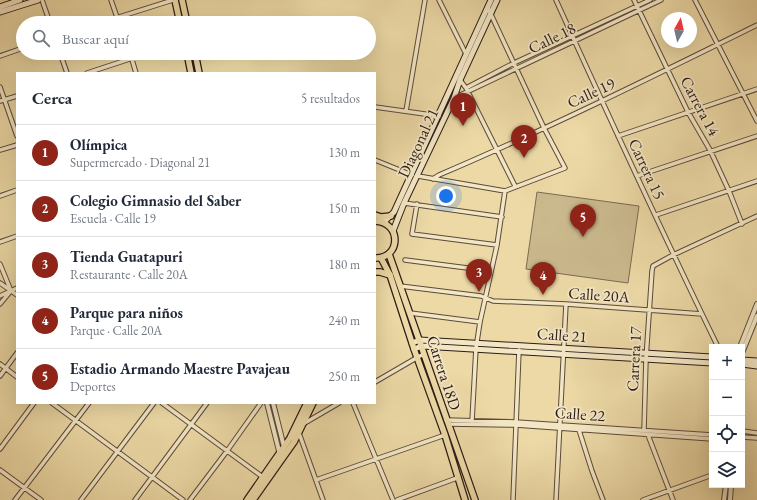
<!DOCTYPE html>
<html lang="es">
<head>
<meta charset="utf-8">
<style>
  body { margin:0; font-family:"EB Garamond",serif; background:#f6f6f7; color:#1f2937 }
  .controls { position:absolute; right:12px; bottom:12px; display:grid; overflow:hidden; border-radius:0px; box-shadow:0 4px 16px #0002 }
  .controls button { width:36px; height:36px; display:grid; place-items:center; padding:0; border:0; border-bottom:1px solid #e0e1e3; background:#fff; color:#1f2937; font:20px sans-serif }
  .compass { position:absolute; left:661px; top:12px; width:36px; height:36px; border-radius:50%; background:#fff; box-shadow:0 4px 16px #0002; rotate:8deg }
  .you { position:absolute; left:446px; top:196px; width:14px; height:14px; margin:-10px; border:3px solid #fff; border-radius:50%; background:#1a73e8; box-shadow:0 0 0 6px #1a73e833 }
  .badge { display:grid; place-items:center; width:26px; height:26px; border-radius:50%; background:#8f2418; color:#fff; font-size:13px; font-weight:700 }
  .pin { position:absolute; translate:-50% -33px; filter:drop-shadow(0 1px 2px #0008) }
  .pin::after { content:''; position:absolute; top:21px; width:14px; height:12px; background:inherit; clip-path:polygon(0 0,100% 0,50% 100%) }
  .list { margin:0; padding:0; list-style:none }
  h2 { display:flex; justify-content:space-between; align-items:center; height:52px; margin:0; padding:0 16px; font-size:17px }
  h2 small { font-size:13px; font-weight:400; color:#747a83 }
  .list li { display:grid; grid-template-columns:26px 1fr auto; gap:12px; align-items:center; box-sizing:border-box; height:56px; padding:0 16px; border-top:1px solid #e0e1e3 }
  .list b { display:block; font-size:15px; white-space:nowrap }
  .list p { margin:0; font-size:13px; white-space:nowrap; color:#747a83 }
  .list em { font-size:13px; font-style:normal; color:#747a83 }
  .icon { flex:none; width:22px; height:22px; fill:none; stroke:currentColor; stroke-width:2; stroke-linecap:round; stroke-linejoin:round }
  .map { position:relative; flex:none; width:757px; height:500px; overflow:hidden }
  .search { position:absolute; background:#fff; box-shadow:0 4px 16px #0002; left:16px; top:16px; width:360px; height:44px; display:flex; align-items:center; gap:10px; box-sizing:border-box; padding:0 14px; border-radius:22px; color:#747a83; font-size:15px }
  .panel { position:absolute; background:#fff; box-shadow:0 4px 16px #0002; left:16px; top:72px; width:360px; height:332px; border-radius:0px }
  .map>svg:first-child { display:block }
  .green { fill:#cbb98e; stroke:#7b6a52 }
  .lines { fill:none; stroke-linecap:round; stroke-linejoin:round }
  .minor-casing { stroke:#5b4b3a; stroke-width:5.5 }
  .tertiary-casing { stroke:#5b4b3a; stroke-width:6 }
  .secondary-casing { stroke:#2b1c16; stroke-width:7 }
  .primary-casing { stroke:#2b1c16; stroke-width:8 }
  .trunk-casing { stroke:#2b1c16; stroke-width:8 }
  .minor { stroke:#f3e6c5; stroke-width:3.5 }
  .tertiary { stroke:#f3e6c5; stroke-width:4 }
  .secondary { stroke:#f3e6c5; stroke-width:5 }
  .primary { stroke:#ecd9a6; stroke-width:5.5 }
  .trunk { stroke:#ecd9a6; stroke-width:5.5 }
  .labels { text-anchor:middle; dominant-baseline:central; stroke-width:3.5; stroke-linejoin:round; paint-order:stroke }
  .street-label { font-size:16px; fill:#2b1c16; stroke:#f3e6c5 }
</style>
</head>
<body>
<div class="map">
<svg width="757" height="500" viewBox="0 0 757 500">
  <rect width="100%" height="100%" fill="#ecd9a6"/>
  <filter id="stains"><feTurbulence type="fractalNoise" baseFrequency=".005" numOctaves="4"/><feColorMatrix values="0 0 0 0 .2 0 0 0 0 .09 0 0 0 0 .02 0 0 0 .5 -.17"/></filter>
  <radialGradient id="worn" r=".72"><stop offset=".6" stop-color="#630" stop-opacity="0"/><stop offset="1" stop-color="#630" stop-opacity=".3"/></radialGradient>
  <path class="green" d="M537,192L639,206L628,283L526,269Z"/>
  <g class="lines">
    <g class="minor-casing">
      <path id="minor" d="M42,0L50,23
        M111,0L119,23
        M439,0L466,54
        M556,0C609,117 662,232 718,347
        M634,0L688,112L710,150L729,191L742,224
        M695,0L757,121
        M100,23L173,0
        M60,53L67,73
        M130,53L136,73
        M0,56L23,48
        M87,73L148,53
        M460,80L466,88L515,186
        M0,87L17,136
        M466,88L514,63L650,0
        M454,98L661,0
        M0,101L17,96
        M375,107L439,116
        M406,111L425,0
        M618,136L757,89
        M0,150L17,145
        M375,160L412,175
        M418,176L505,191L565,168L544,128L488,8
        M637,176L757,136
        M433,179L439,175C547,129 652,77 757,25
        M0,196L17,190
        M404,203L502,217
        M417,204L412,234L497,245
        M656,215L757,181
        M0,242L17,236
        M405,260L491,271
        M0,264L11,291
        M0,283L17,295
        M400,286L481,296L493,301L566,304L702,314
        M0,296L17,288
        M0,304L10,292
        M410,313L480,322
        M0,364L17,377
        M0,376L17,353
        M375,382L418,357L424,354
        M52,403L183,500
        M162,403L264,478
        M353,403L393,500
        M446,420L516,422L712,435
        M472,421L476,348L480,322L497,245L505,191
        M303,424L339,403
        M448,424L516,425L712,439
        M579,430L592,471L603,500
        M644,430L646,359L652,271L653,266L673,255L757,216
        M742,431L757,433
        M299,433L323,500
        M648,435L673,500
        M742,437L757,438
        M0,449L34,403
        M0,470L41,500
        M316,480L445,435
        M15,500L89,403
        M81,500L154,403
        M135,500L207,403
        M190,500L227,451L261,403
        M397,500L457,478
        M513,500L519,350
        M556,500L566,304
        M643,500L712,475"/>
    </g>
    <g class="tertiary-casing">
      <path id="tertiary" d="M740,347L757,304
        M742,353L757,316
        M267,403L280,455
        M273,403L284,447
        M724,500L726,485
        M730,500L731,485"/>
    </g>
    <g class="secondary-casing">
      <path id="secondary" d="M0,7L20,0
        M0,12L38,0
        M381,221L386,220L394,212L491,0
        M393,231L404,203L454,98L460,80L497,0
        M412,343L420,340L712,357
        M414,349L422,346L712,363
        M742,360L757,361
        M742,364L757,366"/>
    </g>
    <g class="primary-casing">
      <path id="primary" d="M389,254L475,500
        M381,258L390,275L414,349L445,435L465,500"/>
    </g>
    <g class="trunk-casing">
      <path id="trunk" d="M175,0L180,23
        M182,0L187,23
        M187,53L191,73
        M195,53L199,73
        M375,215L381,217L391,216
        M375,221C402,222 401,259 375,258
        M375,272H380L390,275
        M247,500L290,438L307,403
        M253,500L294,442L313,403"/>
    </g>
    <use href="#minor" class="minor"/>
    <use href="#tertiary" class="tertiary"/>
    <use href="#secondary" class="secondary"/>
    <use href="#primary" class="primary"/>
    <use href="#trunk" class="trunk"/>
  </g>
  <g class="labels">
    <g class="street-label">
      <text transform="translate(552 38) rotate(-26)">Calle 18</text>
      <text transform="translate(591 93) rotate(-25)">Calle 19</text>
      <text transform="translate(700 106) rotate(62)">Carrera 14</text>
      <text transform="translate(418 143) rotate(-65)">Diagonal 21</text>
      <text transform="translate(647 169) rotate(65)">Carrera 15</text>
      <text transform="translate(599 295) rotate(4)">Calle 20A</text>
      <text transform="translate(562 335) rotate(4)">Calle 21</text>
      <text transform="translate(634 359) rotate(-87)">Carrera 17</text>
      <text transform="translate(444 373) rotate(72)">Carrera 18D</text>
      <text transform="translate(580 414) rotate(4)">Calle 22</text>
    </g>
  </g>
  <rect width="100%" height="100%" filter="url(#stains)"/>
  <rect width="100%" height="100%" fill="url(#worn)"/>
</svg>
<div class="controls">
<button>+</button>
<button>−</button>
<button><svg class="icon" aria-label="locate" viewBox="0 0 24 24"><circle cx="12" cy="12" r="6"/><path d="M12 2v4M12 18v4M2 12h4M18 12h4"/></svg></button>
<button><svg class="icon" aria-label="layers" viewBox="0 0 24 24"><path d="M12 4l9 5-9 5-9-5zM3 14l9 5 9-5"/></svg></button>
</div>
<svg class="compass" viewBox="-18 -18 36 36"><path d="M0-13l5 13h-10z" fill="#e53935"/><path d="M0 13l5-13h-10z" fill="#747a83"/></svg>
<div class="you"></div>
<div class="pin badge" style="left:463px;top:126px">1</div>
<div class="pin badge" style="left:524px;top:158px">2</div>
<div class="pin badge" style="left:479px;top:292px">3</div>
<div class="pin badge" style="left:543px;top:295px">4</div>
<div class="pin badge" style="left:583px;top:237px">5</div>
<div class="search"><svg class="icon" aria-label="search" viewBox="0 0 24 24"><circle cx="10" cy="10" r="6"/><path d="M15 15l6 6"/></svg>Buscar aquí</div>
<section class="panel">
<h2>Cerca<small>5 resultados</small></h2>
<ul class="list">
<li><span class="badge">1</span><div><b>Olímpica</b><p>Supermercado · Diagonal 21</p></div><em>130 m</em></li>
<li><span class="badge">2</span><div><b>Colegio Gimnasio del Saber</b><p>Escuela · Calle 19</p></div><em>150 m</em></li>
<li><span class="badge">3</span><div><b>Tienda Guatapuri</b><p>Restaurante · Calle 20A</p></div><em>180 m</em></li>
<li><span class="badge">4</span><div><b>Parque para niños</b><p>Parque · Calle 20A</p></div><em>240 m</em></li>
<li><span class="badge">5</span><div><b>Estadio Armando Maestre Pavajeau</b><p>Deportes</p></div><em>250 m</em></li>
</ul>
</section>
</div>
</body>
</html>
